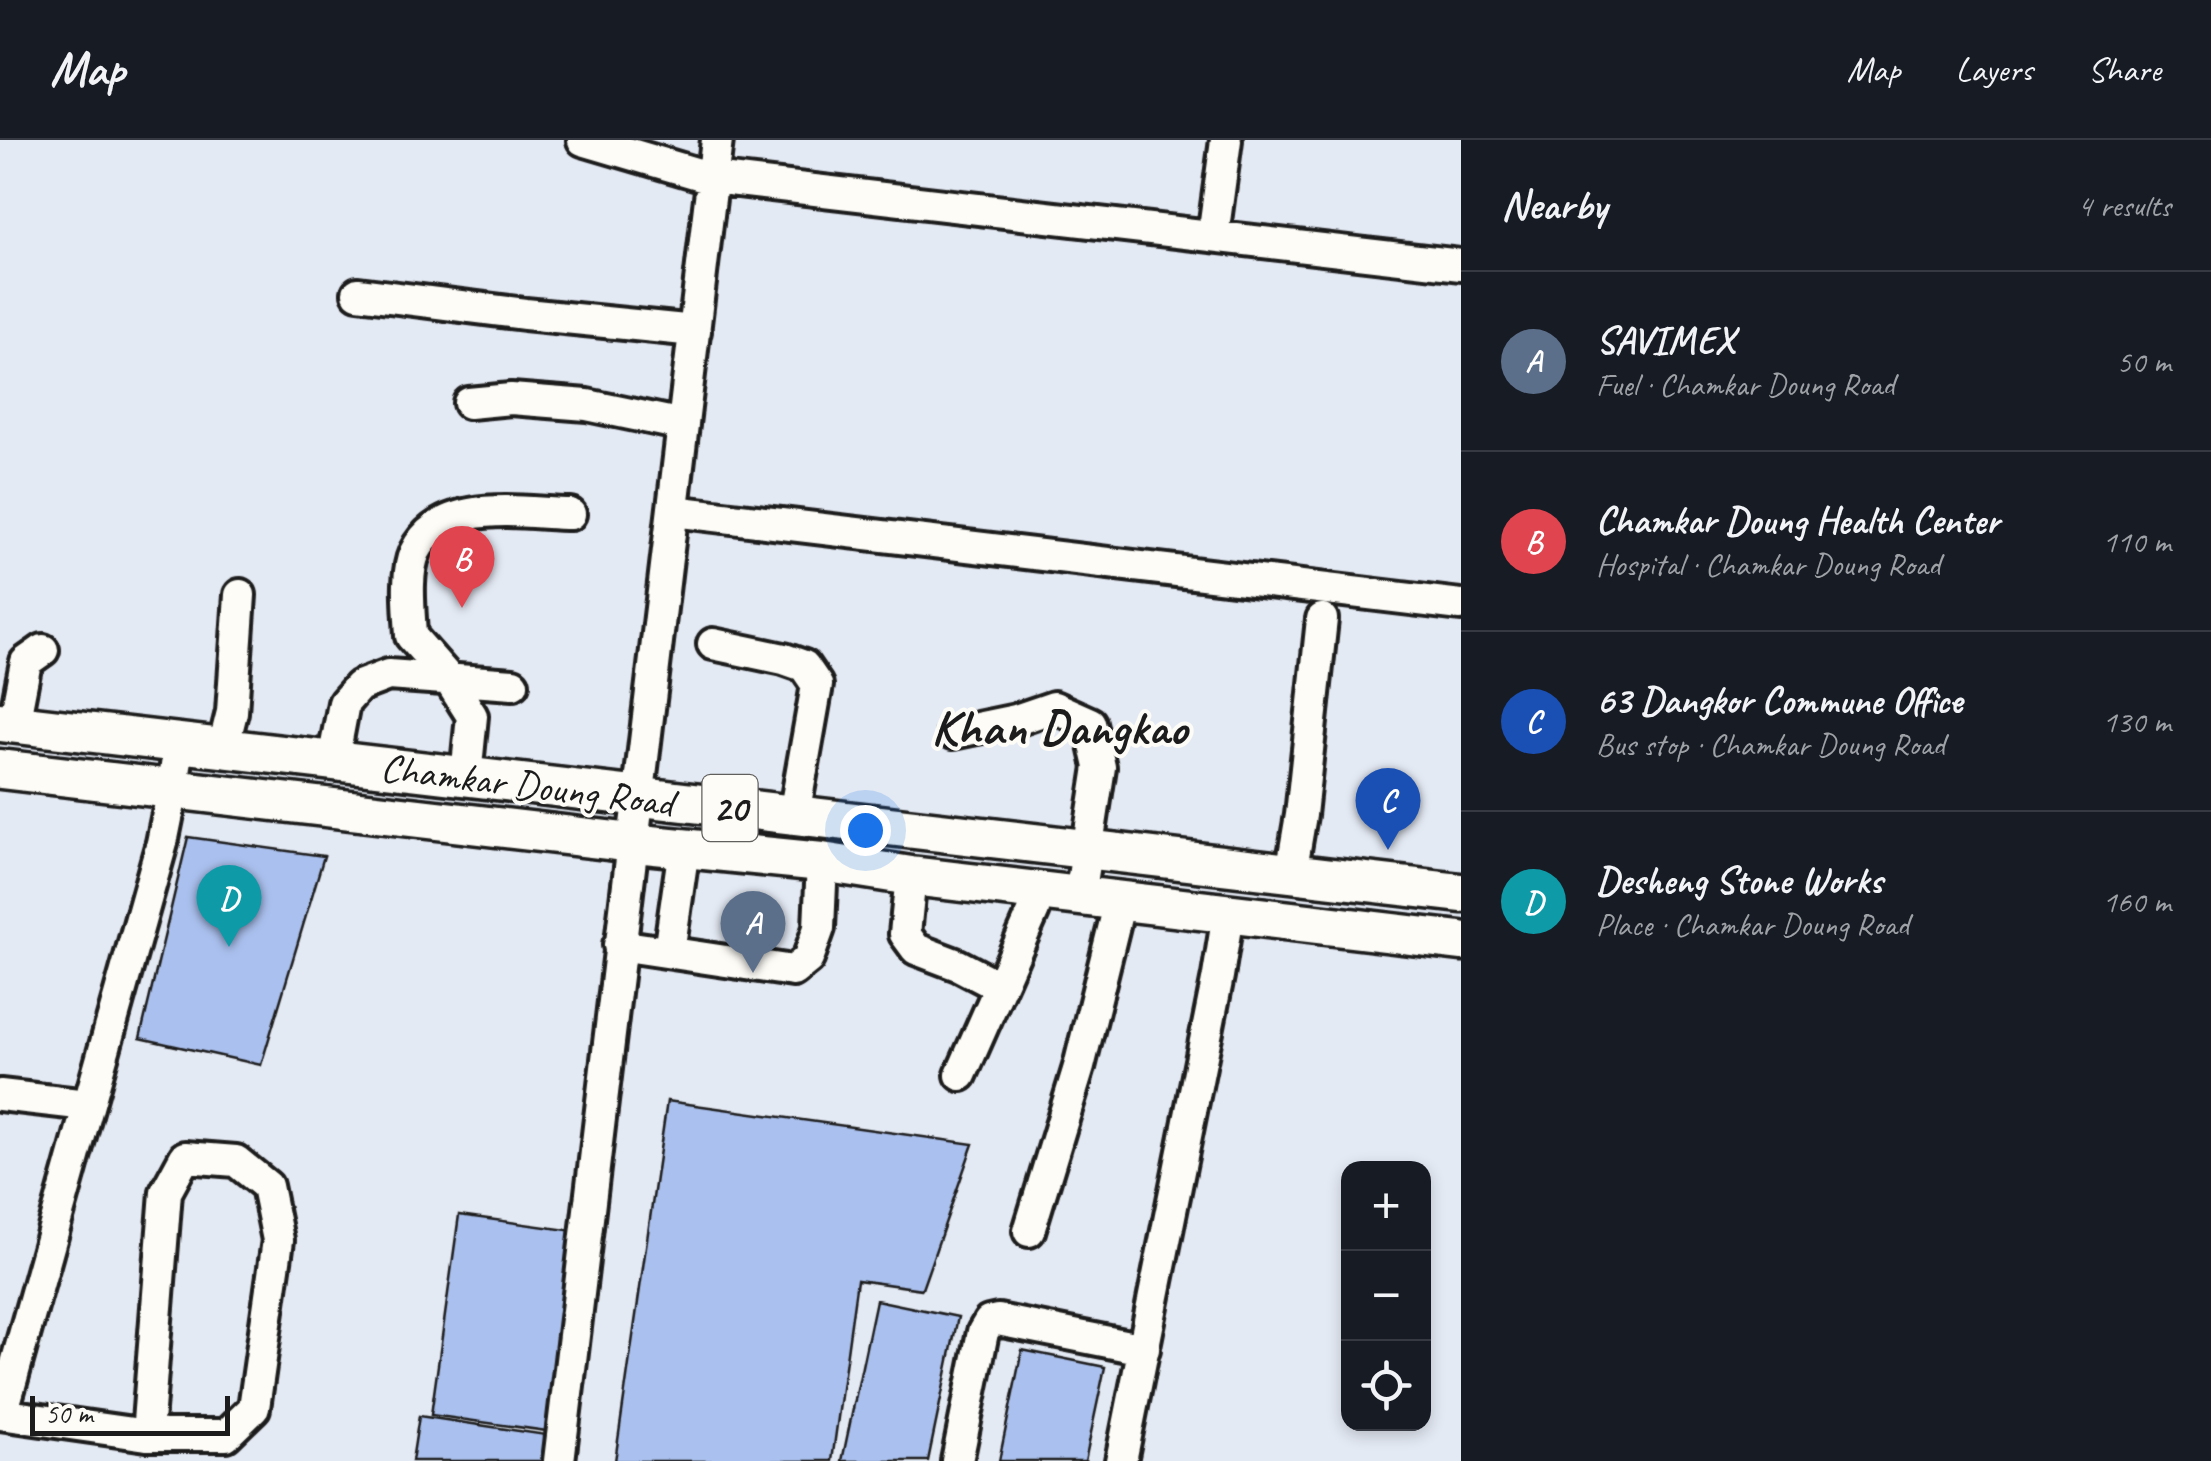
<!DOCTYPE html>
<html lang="en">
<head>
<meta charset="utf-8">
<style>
  body { margin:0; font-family:Caveat,sans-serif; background:#242831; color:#f1f3f6 }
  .controls { position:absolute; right:30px; bottom:30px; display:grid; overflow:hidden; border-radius:20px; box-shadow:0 5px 15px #0003 }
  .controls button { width:90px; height:90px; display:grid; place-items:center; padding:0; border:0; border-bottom:2px solid #363941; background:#171b24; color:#f1f3f6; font:50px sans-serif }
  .scale { position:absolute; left:30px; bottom:25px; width:200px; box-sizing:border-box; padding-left:10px; border:5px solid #1c1c1c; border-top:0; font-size:28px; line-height:35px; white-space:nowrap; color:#1c1c1c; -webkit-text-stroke:8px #fdfcf7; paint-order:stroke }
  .you { position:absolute; left:865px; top:690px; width:35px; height:35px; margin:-25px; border:8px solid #fff; border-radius:50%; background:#1a73e8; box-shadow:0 0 0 15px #1a73e833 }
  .badge { display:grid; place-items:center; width:65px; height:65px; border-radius:50%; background:#919294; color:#fff; font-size:32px; font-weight:700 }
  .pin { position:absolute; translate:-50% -82px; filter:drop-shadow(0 2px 5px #0008) }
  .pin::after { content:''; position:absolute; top:52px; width:35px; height:30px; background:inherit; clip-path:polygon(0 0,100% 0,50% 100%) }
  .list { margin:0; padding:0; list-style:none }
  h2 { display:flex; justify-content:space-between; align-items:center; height:130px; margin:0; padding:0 40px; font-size:42px }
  h2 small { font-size:32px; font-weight:400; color:#9ea1a6 }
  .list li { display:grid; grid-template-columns:65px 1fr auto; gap:30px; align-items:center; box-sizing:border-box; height:180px; padding:0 40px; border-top:2px solid #363941 }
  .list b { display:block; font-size:38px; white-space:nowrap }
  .list p { margin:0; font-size:32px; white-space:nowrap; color:#9ea1a6 }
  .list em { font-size:32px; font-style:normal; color:#9ea1a6 }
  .icon { flex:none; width:55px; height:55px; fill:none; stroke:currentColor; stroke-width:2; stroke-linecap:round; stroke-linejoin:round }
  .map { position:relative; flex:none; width:1461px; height:1321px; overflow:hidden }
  header { display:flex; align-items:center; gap:60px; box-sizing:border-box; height:140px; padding:0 50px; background:#171b24; border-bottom:2px solid #363941 }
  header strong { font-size:48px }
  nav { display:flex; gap:55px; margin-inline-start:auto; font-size:35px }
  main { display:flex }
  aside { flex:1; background:#171b24 }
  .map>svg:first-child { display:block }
  .building { fill:#aac0ee; stroke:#1c1c1c; stroke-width:2.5 }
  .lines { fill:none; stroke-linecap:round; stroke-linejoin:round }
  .minor-casing { stroke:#1c1c1c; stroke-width:38 }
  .major-casing { stroke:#1c1c1c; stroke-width:45 }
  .minor { stroke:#fdfcf7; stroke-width:30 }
  .major { stroke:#fdfcf7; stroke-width:38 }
  .labels { text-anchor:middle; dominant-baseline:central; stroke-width:8; stroke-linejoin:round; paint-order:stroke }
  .shield { fill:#fdfcf7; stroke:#605f5e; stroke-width:2.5 }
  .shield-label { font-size:38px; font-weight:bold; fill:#1c1c1c }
  .street-label { font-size:40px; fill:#1c1c1c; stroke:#fdfcf7 }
  .district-label { font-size:50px; font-weight:bold; fill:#1c1c1c; stroke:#fdfcf7 }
</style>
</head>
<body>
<header>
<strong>Map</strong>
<nav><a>Map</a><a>Layers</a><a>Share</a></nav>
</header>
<main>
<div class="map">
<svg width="1461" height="1321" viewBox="0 0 1461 1321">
  <rect width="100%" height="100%" fill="#e4eaf4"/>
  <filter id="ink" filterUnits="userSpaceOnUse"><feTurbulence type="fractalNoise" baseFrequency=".01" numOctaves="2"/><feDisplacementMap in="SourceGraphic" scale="20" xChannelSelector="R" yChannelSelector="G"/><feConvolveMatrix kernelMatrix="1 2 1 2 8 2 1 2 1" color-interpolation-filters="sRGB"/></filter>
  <g filter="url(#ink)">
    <path class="building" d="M188,697L324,716L261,925L140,898Z
      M667,961L973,1004L922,1149L857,1140L832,1321H615Z
      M459,1075L582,1092L554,1292L431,1275Z
      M876,1160L958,1177L928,1321H842Z
      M1022,1210L1105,1227L1085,1321H999Z
      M419,1276L553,1296L550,1321H412Z"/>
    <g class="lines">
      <g class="minor-casing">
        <path id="minor" d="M583,0L712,38L1461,125
          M1213,96L1226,0
          M358,153L525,174L695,191
          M469,263L511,259L587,265L683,285
          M673,371L1461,465
          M713,504L784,519L804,526L817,545L794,675
          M14,584L26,522L43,510
          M953,593L1016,580L1054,567L1090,583L1100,627L1080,756
          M223,608L232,572L240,455
          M333,621L344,563L359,546L388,535L513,544
          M466,636L472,576L448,538L411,496C410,472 405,434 415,412C442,357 520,373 570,374
          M1291,733L1301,675L1322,479
          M911,736L905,794L916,809L958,825L1000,847
          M619,805L793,831L808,819L819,788L822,722
          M669,812L684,708
          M961,935L1034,770L1037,751
          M0,955L87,965
          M1029,1091L1079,927L1120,761
          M0,1274L147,1295H226L254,1268L278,1100L267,1046L236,1021L185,1017L166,1052L147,1295
          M2,1274L162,703L173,649L179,603
          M559,1321L717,0
          M957,1321L983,1192L989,1182L998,1180L1144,1209
          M1121,1321L1218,836L1228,774"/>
      </g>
      <g class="major-casing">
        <path id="major" d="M0,582L1461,753
          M0,629L633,703L822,722L911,736L1461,801"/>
      </g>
      <use href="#minor" class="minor"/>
      <use href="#major" class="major"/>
    </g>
  </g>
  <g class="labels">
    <rect class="shield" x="702.5" y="635" width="55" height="66" rx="8"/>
    <g class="shield-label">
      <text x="730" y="668">20</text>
    </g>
    <g class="street-label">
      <text transform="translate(527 645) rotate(7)">Chamkar Doung Road</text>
    </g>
    <g class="district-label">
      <text x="1059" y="587">Khan Dangkao</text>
    </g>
  </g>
</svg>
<div class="controls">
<button>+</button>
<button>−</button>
<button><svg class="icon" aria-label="locate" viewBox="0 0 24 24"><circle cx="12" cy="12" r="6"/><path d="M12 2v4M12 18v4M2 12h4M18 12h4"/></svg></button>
</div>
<div class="scale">50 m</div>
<div class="you"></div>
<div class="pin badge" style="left:753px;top:833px;background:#5c6f8a">A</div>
<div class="pin badge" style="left:462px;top:468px;background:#e0444e">B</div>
<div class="pin badge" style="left:1388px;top:710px;background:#1a4fb4">C</div>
<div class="pin badge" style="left:229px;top:807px;background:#0f9aa8">D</div>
</div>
<aside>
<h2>Nearby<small>4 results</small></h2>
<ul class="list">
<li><span class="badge" style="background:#5c6f8a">A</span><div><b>SAVIMEX</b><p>Fuel · Chamkar Doung Road</p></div><em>50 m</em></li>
<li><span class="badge" style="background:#e0444e">B</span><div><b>Chamkar Doung Health Center</b><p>Hospital · Chamkar Doung Road</p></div><em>110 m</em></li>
<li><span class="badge" style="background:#1a4fb4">C</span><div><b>63 Dangkor Commune Office</b><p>Bus stop · Chamkar Doung Road</p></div><em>130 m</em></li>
<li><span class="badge" style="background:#0f9aa8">D</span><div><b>Desheng Stone Works</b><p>Place · Chamkar Doung Road</p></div><em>160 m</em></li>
</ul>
</aside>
</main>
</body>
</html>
